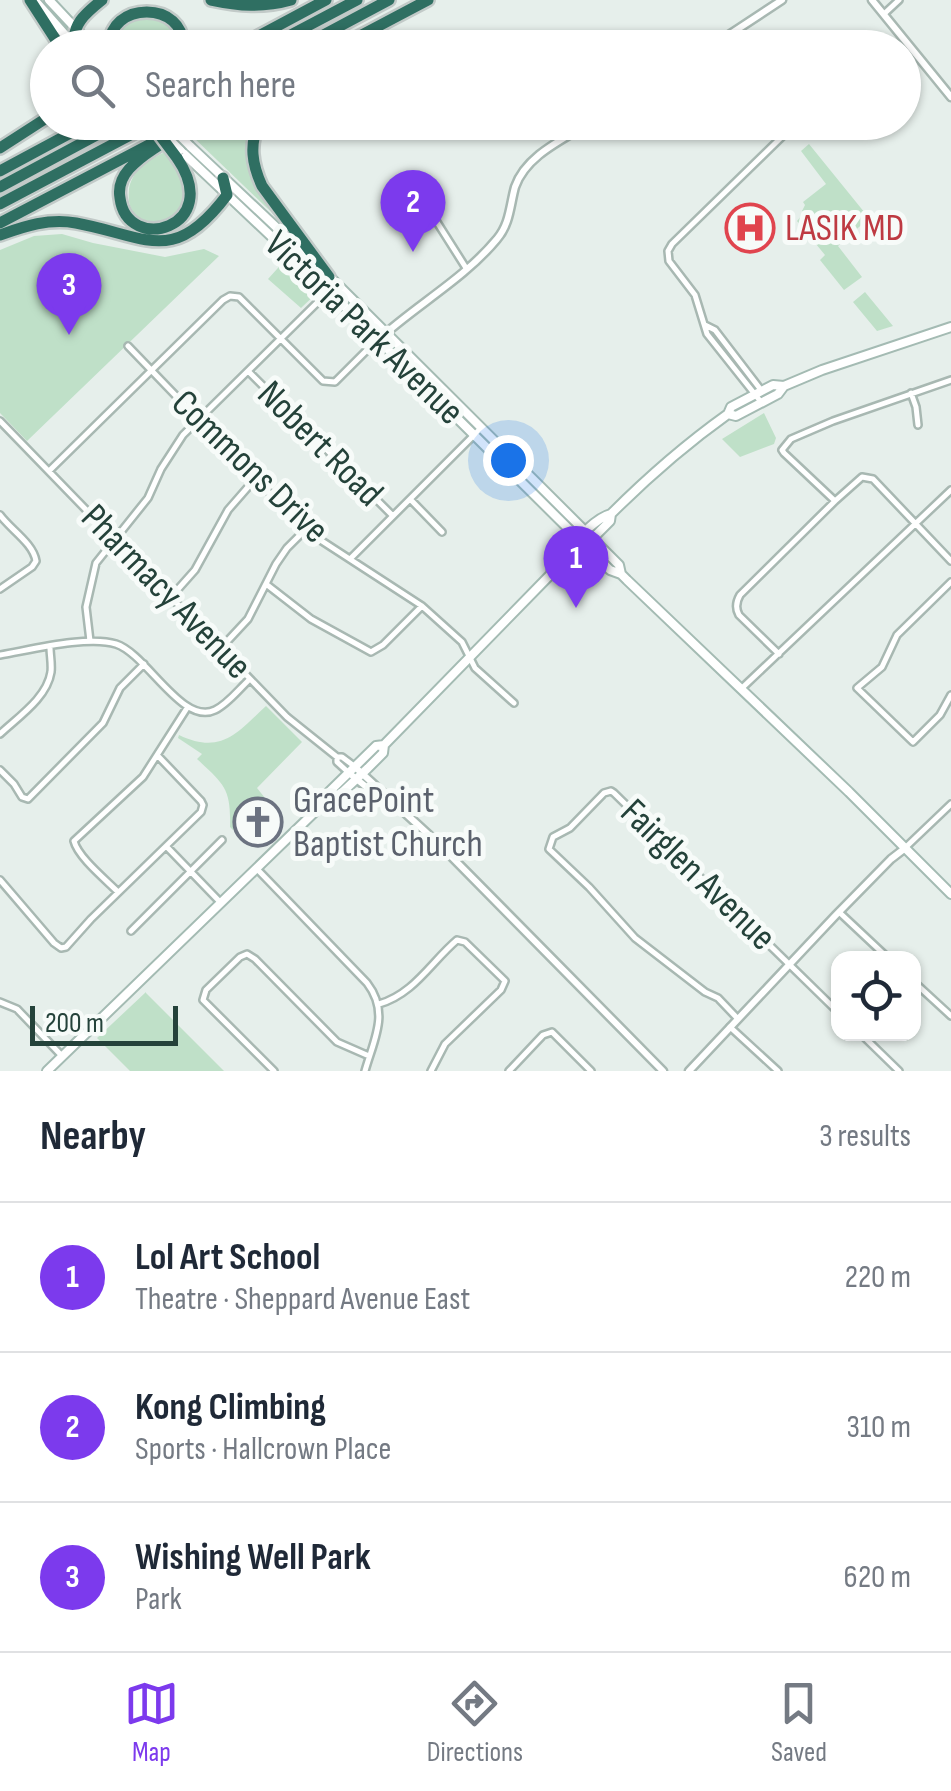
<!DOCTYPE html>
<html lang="en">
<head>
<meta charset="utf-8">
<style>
  body { margin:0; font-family:"Sofia Sans Condensed",sans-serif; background:#f2f2f3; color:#1f2937 }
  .controls { position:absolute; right:30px; bottom:30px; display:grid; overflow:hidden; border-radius:20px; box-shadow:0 2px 8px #0004 }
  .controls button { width:90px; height:90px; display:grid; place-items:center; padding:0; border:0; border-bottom:2px solid #e0e1e3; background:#fff; color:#1f2937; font:50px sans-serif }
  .scale { position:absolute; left:30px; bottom:25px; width:148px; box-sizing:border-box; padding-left:10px; border:5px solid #24423a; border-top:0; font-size:28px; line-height:35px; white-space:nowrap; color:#24423a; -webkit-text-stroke:8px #f7fbf9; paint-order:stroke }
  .you { position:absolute; left:508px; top:460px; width:35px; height:35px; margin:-25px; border:8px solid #fff; border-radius:50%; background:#1a73e8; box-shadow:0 0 0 15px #1a73e833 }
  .badge { display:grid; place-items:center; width:65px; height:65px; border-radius:50%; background:#7c3aed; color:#fff; font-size:32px; font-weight:700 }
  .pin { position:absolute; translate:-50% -82px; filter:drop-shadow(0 2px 5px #0008) }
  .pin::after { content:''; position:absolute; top:52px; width:35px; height:30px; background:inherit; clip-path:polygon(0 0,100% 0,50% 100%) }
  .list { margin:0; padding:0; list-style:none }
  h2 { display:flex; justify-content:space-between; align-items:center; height:130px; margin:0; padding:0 40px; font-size:42px }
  h2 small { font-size:32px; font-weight:400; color:#747a83 }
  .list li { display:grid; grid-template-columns:65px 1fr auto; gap:30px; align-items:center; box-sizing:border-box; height:150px; padding:0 40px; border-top:2px solid #e0e1e3 }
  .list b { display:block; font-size:38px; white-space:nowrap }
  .list p { margin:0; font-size:32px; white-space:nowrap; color:#747a83 }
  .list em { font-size:32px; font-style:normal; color:#747a83 }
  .icon { flex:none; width:55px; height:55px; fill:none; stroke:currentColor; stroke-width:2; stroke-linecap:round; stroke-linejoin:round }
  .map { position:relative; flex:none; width:951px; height:1071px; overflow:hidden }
  .search { position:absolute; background:#fff; box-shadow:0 2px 8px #0004; left:30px; right:30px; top:30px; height:110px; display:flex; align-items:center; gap:25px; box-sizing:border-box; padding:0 35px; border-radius:55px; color:#747a83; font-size:38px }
  .sheet { height:580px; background:#fff }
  nav { display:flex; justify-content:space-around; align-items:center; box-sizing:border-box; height:140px; border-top:2px solid #e0e1e3; background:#fff; font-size:28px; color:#747a83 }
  nav a { display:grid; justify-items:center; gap:5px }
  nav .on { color:#7c3aed }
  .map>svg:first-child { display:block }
  .green { fill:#bfe0c8 }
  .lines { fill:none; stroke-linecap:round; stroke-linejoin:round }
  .minor-casing { stroke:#a8b8b2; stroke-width:10 }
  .tertiary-casing { stroke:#a8b8b2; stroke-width:11 }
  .secondary-casing { stroke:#a4bbb3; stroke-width:12 }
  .motorway-casing { stroke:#c2cac8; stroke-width:16 }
  .minor { stroke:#fff; stroke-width:5 }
  .tertiary { stroke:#fff; stroke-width:6 }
  .secondary { stroke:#fff; stroke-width:8 }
  .motorway { stroke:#2f6f62; stroke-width:11 }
  .secondary-bridge-casing { stroke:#a4bbb3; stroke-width:12; stroke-linecap:butt }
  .motorway-bridge-casing { stroke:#c2cac8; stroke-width:16; stroke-linecap:butt }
  .secondary-bridge { stroke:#fff; stroke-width:8 }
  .motorway-bridge { stroke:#2f6f62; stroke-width:11 }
  .labels { text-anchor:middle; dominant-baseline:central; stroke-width:10; stroke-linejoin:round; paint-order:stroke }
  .health-label { font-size:38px; fill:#be3a42; stroke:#f7fbf9; text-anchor:start }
  .street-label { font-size:38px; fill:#24423a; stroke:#f7fbf9 }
  .worship-label { font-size:38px; fill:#5b616d; stroke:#f7fbf9; text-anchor:start }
</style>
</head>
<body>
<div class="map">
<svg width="951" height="1071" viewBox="0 0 951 1071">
  <rect width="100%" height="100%" fill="#e6efeb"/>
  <path class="green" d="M135,10L173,23L178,47L116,48L113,38Z
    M216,123H255L249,161L252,178L291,231L192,136Z
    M809,144L869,218L838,246L862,277L844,290L820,260L825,255L797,221L804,213L802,211L805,205L803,202L826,184L801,151Z
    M166,151C191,180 193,183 178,219C153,226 125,223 129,189C130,182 134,174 139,168C146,161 158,156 166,151Z
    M62,234L93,243L165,257L204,249L219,256L27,441L0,413V250L34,236Z
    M286,259L319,291L301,308L268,279Z
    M865,292L893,326L877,331L853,302Z
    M764,413L776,438L774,444L740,457L722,439Z
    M266,706L302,742L257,788L265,798L233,830L230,827C231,789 225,785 197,759L202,754L178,738L179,735C221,755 237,733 266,706Z
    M146,992V993L224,1071H130L97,1038Z"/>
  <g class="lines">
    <g class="minor-casing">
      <path id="minor" d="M884,14L899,0
        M409,178L466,268
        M705,325L715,330L761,390
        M128,346L305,530L422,606L462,642L475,668L514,703
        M248,371L393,516
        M911,393L916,407L918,425
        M761,402L707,334L695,295L669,261L668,251L672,244L797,122
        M0,421L287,717L337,757H342L354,766
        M49,471L223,300L230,296L239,297L323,381L335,382L377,340
        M410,499L442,532
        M835,501L784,453L782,450L791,439L833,421L951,380
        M0,515C11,530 33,543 36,561L32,567L0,589
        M351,558L481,428
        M951,582L897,635L882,667L857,688L913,742L940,715L951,695
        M266,584L311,619L371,652L383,645L422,606
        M171,597L195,570L228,510L255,479
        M90,641L86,607L96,563L148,498L161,469L183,435L329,291
        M221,648L248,619L276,564L287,548L305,530
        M779,654L739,615C735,608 736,602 740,595L835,501L862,477L873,479L951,561
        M0,655C30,650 88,635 116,644C147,654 182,726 215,710C228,704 239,689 250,679
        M741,689L951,490
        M0,734C18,717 47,698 51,672C52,664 50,655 50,647
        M337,757V762L349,773
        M0,770L14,784L22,797L28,799L103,723L120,688L144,664
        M166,846L221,903
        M906,847L951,804
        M257,869L367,983C390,1013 374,1039 365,1071
        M0,880L54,943L61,948L66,947L91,919L201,812L203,805L201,801L158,756
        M118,892C105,879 78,857 74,841L143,777L187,708
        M839,912L888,958
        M131,931L222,840
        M914,982L951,1016
        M0,1002L17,1009L62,1056
        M379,1004C414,994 431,962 457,940L465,942L502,978L505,981L501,990L445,1044L431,1071
        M738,1019L718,998L705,992L635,938L589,887L549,849L553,837L570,828L604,793L611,791L614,793L838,1012
        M730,1027L778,1071
        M861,1034L899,1071
        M274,1071L203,1000L206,990L240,957L247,954L255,959L337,1042L369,1056
        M509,1071L543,1035L552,1032L591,1071"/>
    </g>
    <g class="tertiary-casing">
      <path id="tertiary" d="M872,0L951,97
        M709,48L782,0
        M378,340C416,305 464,279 497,239C510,224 510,205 515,187C526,155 564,139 591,122
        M355,767L441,846L663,1071
        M349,773L375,794H382
        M689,1071L836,915L891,859L904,849"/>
    </g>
    <g class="secondary-casing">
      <path id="secondary" d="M49,0L94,48
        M37,3L74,45
        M190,146L310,259
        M180,150L329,291L610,570L621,574L627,580L849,792L951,894
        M328,275L619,565L621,574
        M728,414L736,416L778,394L784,386L822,370L951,327
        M551,574L552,567C567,552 591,519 611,514
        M325,802L334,800L368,768L383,753L384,745L551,574L558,573L610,521L611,514C648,477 686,444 728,414L731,407L773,385L784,386
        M47,1071L325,802L328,793L376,746L384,745"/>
    </g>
    <g class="motorway-casing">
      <path id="motorway" d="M30,0L61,48
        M211,0C239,6 263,8 291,0
        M76,47C69,26 87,12 102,0
        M110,48C106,0 188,0 182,48
        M236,48L326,0
        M266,48L357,0
        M299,48L389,0
        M337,48L428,0
        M259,122C249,145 252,164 262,186L329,277
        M0,148L48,117
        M177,158C225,228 127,255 120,198C118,187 122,177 129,169C147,149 177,136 200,122
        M0,171L91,122
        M0,187L121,122
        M0,204L155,122
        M0,223L160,139
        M0,235C25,226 49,218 76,223C147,236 173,267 227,195L223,178"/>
    </g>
    <use href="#minor" class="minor"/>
    <use href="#tertiary" class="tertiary"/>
    <use href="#secondary" class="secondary"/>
    <use href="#motorway" class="motorway"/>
    <g class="secondary-bridge-casing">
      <path id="secondary-bridge" d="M166,122L190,146
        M169,139L180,150"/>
    </g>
    <g class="motorway-bridge-casing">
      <path id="motorway-bridge" d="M150,122L177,158"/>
    </g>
    <use href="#secondary-bridge" class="secondary-bridge"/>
    <use href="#motorway-bridge" class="motorway-bridge"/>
  </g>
  <defs>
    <g id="hospital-ring" transform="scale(2.5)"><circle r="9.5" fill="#f7fbf9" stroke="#e0444e" stroke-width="1.5"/><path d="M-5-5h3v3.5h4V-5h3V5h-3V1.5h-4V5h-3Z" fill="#e0444e"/></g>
    <g id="church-ring" transform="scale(2.5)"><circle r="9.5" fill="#f7fbf9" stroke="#6b7280" stroke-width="1.5"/><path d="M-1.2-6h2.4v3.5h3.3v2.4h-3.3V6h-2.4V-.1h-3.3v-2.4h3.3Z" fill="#6b7280"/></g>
  </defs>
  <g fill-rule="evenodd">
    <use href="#hospital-ring" x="750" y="228"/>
    <use href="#church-ring" x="258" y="822"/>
  </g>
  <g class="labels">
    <g class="health-label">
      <text x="785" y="228">LASIK MD</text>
    </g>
    <g class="street-label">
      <text transform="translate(364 328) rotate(44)">Victoria Park Avenue</text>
      <text transform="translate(320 444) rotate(45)">Nobert Road</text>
      <text transform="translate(250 467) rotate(44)">Commons Drive</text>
      <text transform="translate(166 592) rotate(46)">Pharmacy Avenue</text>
      <text transform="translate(698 875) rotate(44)">Fairglen Avenue</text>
    </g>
    <g class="worship-label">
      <text x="293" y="800">GracePoint<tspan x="293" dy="44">Baptist Church</tspan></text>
    </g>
  </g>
</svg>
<div class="controls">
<button><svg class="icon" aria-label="locate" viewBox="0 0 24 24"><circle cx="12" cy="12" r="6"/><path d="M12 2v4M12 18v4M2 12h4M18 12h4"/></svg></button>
</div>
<div class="scale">200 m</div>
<div class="you"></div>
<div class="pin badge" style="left:576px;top:608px">1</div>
<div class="pin badge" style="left:413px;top:252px">2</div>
<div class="pin badge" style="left:69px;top:335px">3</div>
<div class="search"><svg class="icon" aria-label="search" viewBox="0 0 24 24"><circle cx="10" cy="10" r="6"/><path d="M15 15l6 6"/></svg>Search here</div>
</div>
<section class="sheet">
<h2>Nearby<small>3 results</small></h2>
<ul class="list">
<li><span class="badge">1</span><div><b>Lol Art School</b><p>Theatre · Sheppard Avenue East</p></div><em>220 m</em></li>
<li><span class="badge">2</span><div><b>Kong Climbing</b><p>Sports · Hallcrown Place</p></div><em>310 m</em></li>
<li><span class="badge">3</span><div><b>Wishing Well Park</b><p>Park</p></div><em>620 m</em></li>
</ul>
</section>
<nav>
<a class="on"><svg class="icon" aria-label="map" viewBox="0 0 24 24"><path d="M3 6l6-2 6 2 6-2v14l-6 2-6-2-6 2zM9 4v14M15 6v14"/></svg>Map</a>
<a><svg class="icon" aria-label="directions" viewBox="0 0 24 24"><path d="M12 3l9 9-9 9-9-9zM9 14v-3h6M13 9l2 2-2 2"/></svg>Directions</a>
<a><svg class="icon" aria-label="saved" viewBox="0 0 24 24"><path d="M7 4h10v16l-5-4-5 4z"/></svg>Saved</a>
</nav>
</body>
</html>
